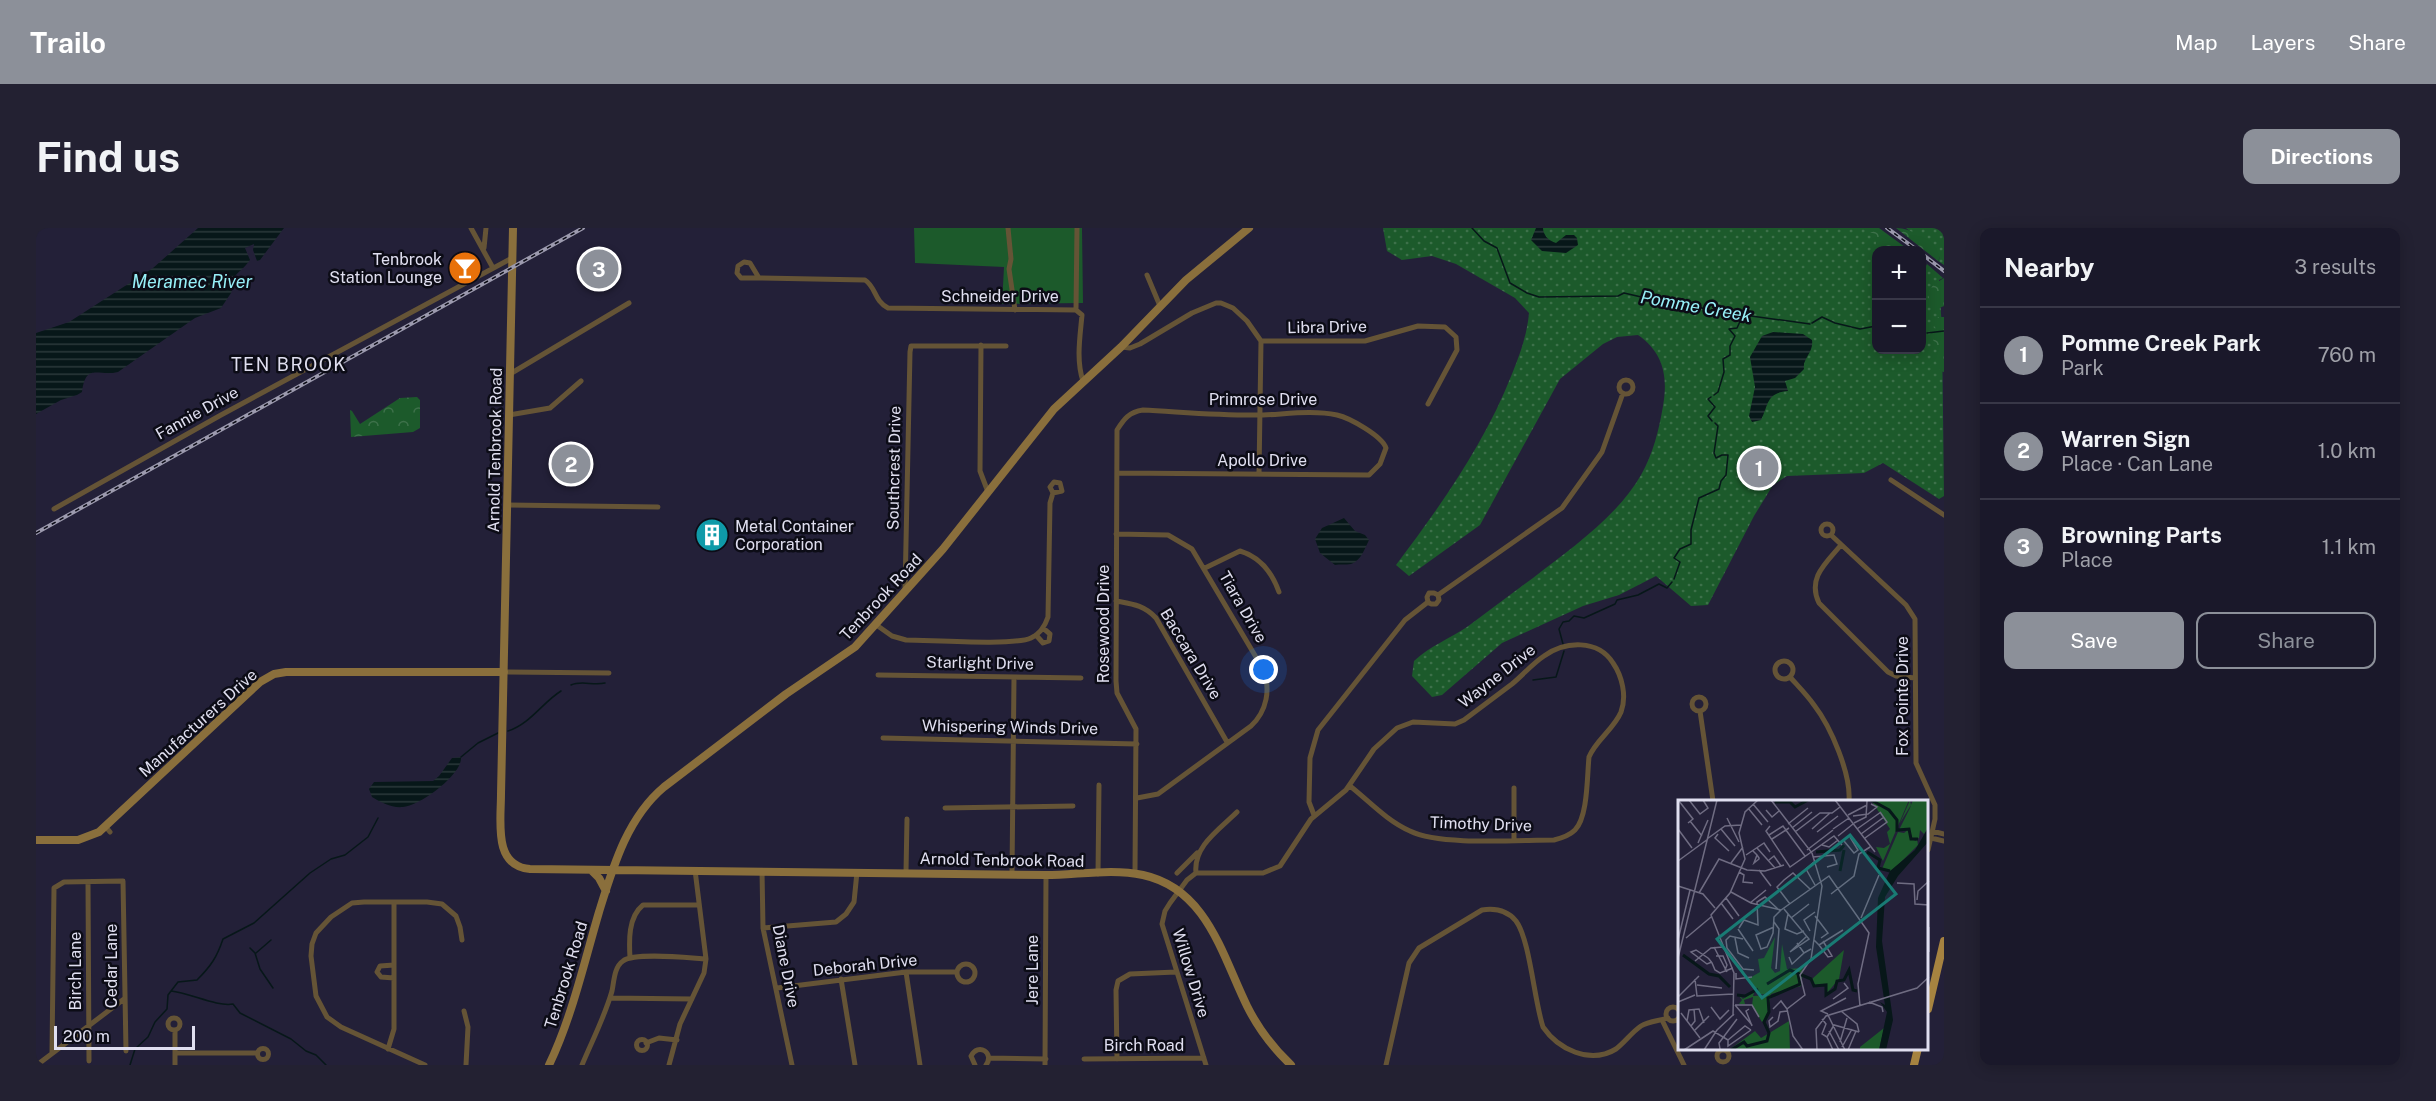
<!DOCTYPE html>
<html lang="en">
<head>
<meta charset="utf-8">
<style>
  body { margin:0; font-family:"Public Sans",sans-serif; background:#232132; color:#f1f3f6 }
  .controls { position:absolute; right:18px; top:18px; display:grid; overflow:hidden; border-radius:12px; box-shadow:0 3px 15px #0003 }
  .controls button { width:54px; height:54px; display:grid; place-items:center; padding:0; border:0; border-bottom:2px solid #383747; background:#1a182a; color:#f1f3f6; font:30px sans-serif }
  .scale { position:absolute; left:18px; bottom:15px; width:141px; box-sizing:border-box; padding-left:6px; border:3px solid #e0dff0; border-top:0; font-size:16px; line-height:21px; white-space:nowrap; color:#e0dff0; -webkit-text-stroke:4px #0c0c16; paint-order:stroke }
  .you { position:absolute; left:1228px; top:442px; width:21px; height:21px; margin:-15px; border:4px solid #fff; border-radius:50%; background:#1a73e8; box-shadow:0 0 0 9px #1a73e833 }
  .badge { display:grid; place-items:center; width:39px; height:39px; border-radius:50%; background:#8c9099; color:#fff; font-size:20px; font-weight:700 }
  .pin { position:absolute; translate:-50% -50%; border:3px solid #fff; box-shadow:0 2px 6px #0006 }
  .list { margin:0; padding:0; list-style:none }
  h2 { display:flex; justify-content:space-between; align-items:center; height:78px; margin:0; padding:0 24px; font-size:26px }
  h2 small { font-size:20px; font-weight:400; color:#9fa0a8 }
  .list li { display:grid; grid-template-columns:39px 1fr auto; gap:18px; align-items:center; box-sizing:border-box; height:96px; padding:0 24px; border-top:2px solid #383747 }
  .list b { display:block; font-size:22px; white-space:nowrap }
  .list p { margin:0; font-size:20px; white-space:nowrap; color:#9fa0a8 }
  .list em { font-size:20px; font-style:normal; color:#9fa0a8 }
  .actions { display:flex; gap:12px; padding:18px 24px }
  .actions a { flex:1; padding:14px 0; border:2px solid #8c9099; border-radius:12px; text-align:center; font-size:21px; color:#8c9099 }
  .actions .main { background:#8c9099; color:#fff }
  .map { position:relative; flex:none; width:1908px; height:837px; overflow:hidden; border-radius:12px }
  header { display:flex; align-items:center; gap:36px; box-sizing:border-box; height:84px; padding:0 30px; background:#8c9099; color:#fff }
  header strong { font-size:28px }
  nav { display:flex; gap:33px; margin-inline-start:auto; font-size:21px }
  .intro { display:flex; align-items:center; justify-content:space-between; box-sizing:border-box; height:144px; padding:0 36px }
  h1 { margin:0; font-size:42px }
  .button { padding:15px 27px; border-radius:12px; background:#8c9099; color:#fff; font-size:21px; font-weight:700 }
  main { display:flex; gap:36px; padding:0 36px }
  aside { flex:1; background:#1a182a; border-radius:12px; box-shadow:0 3px 15px #0003 }
  .map>svg:first-child { display:block }
  .grass { fill:url(#grass-dots) }
  .forest { fill:url(#forest-crowns) }
  .pitch { fill:#1c5a2b }
  .water { fill:url(#water-rules) }
  .lines { fill:none; stroke-linecap:round; stroke-linejoin:round }
  .stream { stroke:#071719; stroke-width:1.5 }
  .street { stroke:#655436; stroke-width:5 }
  .secondary { stroke:#8a6f3c; stroke-width:8 }
  .primary { stroke:#a68340; stroke-width:8 }
  .rail-casing { stroke:#9c9aae; stroke-width:4 }
  .rail { stroke:#0c0c16; stroke-width:1.5; stroke-dasharray:4.5; stroke-linecap:butt }
  .labels { text-anchor:middle; dominant-baseline:central; stroke-width:5; stroke-linejoin:round; paint-order:stroke }
  .poi-label { font-size:16px; fill:#e0dff0; stroke:#0c0c16; text-anchor:end }
  .street-label { font-size:16px; fill:#e0dff0; stroke:#0c0c16 }
  .water-label { font-size:18px; font-style:italic; fill:#97f0f8; stroke:#0c0c16 }
  .neighbourhood-label { font-size:18px; letter-spacing:1.5px; fill:#e0dff0; stroke:#0c0c16 }
  .inset-river { fill:none; stroke:#071719; stroke-width:3 }
  .inset-road { fill:none; stroke:#6f6c82; stroke-width:1.5 }
  .view { fill:#197b74; fill-opacity:0.15; stroke:#197b74; stroke-width:3 }
  .inset-edge { fill:none; stroke:#e0dff0; stroke-width:3 }
</style>
</head>
<body>
<header>
<strong>Trailo</strong>
<nav><a>Map</a><a>Layers</a><a>Share</a></nav>
</header>
<div class="intro"><h1>Find us</h1><a class="button">Directions</a></div>
<main>
<div class="map">
<svg width="1908" height="837" viewBox="0 0 1908 837">
  <defs>
    <pattern id="grass-dots" width="8" height="8" patternUnits="userSpaceOnUse" patternTransform="scale(1.5)"><rect width="8" height="8" fill="#1c5a2b"/><path d="M2 2h.1M6 6h.1" fill="none" stroke="#3d714a" stroke-width="1.8" stroke-linecap="round"/></pattern>
    <pattern id="forest-crowns" width="20" height="18" patternUnits="userSpaceOnUse" patternTransform="scale(1.5)"><rect width="20" height="18" fill="#1c5a2b"/><path d="M2 6a3 3 0 1 1 6 0M12 15a3 3 0 1 1 6 0" fill="none" stroke="#3d714a"/></pattern>
    <pattern id="water-rules" width="6" height="5" patternUnits="userSpaceOnUse" patternTransform="scale(1.5)"><rect width="6" height="5" fill="#071719"/><path d="M0 2.5h6" fill="none" stroke="#2b383b"/></pattern>
  </defs>
  <rect width="100%" height="100%" fill="#232038"/>
  <path class="grass" d="M1347,0H1833L1865,22H1840V122H1886V37L1889,40L1891,36L1907,50L1903,52L1906,102L1908,268L1903,271L1847,235L1828,245L1751,248L1737,257L1718,288L1672,377L1655,378L1620,348L1583,367L1547,378L1466,415L1406,467L1396,469L1376,448L1378,433C1394,418 1413,411 1431,399C1453,383 1475,366 1497,350C1534,321 1581,289 1605,247C1617,226 1623,202 1627,178C1632,149 1628,125 1602,107L1581,109L1567,116L1524,151L1444,297L1373,348L1360,337C1405,277 1448,217 1476,146C1484,126 1491,107 1493,85L1479,70L1420,36L1396,28L1366,32L1351,23Z
    M1870,0H1908V37L1902,33L1904,29Z"/>
  <path class="forest" d="M1830,0H1843L1873,22L1851,20L1845,14L1843,18L1840,19V9L1837,5H1833Z
    M1860,0C1876,0 1898,14 1904,29L1902,33Z
    M1908,50V78L1901,81L1895,77L1892,66L1897,57Z
    M1902,89H1908V144L1904,143L1899,131C1906,120 1901,117 1893,107L1902,103L1898,98Z
    M381,169L384,172V200L377,204L315,209L314,182L316,183L324,196L364,170Z"/>
  <path class="pitch" d="M878,0H1046L1047,75L966,76L968,39L879,35Z"/>
  <path class="water" d="M162,0H248L224,32L221,33L217,22L218,16L209,20L214,32C208,41 201,44 195,53L197,59L195,65L185,80L159,90L82,144C62,149 50,134 46,164L41,167L25,172L0,186V105L33,94L117,40Z
    M1500,0H1507C1507,7 1513,13 1520,15L1530,7H1538L1541,10L1542,17L1530,25L1506,23L1495,12Z
    M1737,104L1767,106L1776,112C1778,124 1766,131 1768,141L1759,150L1749,153L1752,163C1730,165 1733,176 1725,192L1716,194L1713,188L1719,159L1714,129L1726,108Z
    M1308,290L1319,303L1329,307L1333,312C1329,320 1325,333 1315,336C1310,337 1304,336 1299,337L1284,325L1279,311L1286,300Z
    M425,529C427,546 384,578 367,579C355,580 346,575 336,569L333,561L338,554L397,553L403,548L416,530Z"/>
  <g class="lines">
    <path class="stream" d="M1436,0L1448,13L1461,20L1474,55L1491,65L1503,69L1582,68L1588,65L1627,74H1647L1672,82L1774,96
      M1776,95L1786,89L1799,95L1824,101L1840,98
      M1891,105L1908,103
      M1886,106H1888
      M1678,167L1682,164L1688,144L1687,131L1694,127V118L1699,108L1693,101L1701,100L1707,87
      M1675,169L1672,171L1679,179L1672,188L1676,193
      M1638,351L1644,334L1638,330L1644,321L1655,316V302L1663,270L1683,261L1685,253L1690,247L1692,227H1686L1680,230L1678,225L1682,198L1679,195
      M1527,416L1523,401L1527,394L1533,393L1538,388L1548,390L1579,376L1581,372L1602,367L1623,356L1631,360L1636,354
      M1497,452L1520,449L1528,423
      M535,457C546,452 557,458 569,455
      M472,503C494,496 507,474 525,463
      M425,529L442,515L462,505
      M214,720L219,725L224,741L237,760
      M220,725L235,712
      M135,763L142,754L161,752C175,738 181,729 187,711L218,695L274,645L295,631L309,627L332,609L342,590
      M94,837L99,821L112,809L119,794L131,781L132,767L135,763C154,765 181,779 197,776L204,785L255,811L270,823L280,827L290,837"/>
    <path class="street" d="M435,0L457,40
      M972,0L975,31L973,41L979,82
      M448,20L450,0
      M1111,47L1124,78
      M721,50H705L701,45L702,38L708,34L714,35L723,50L829,52C840,59 838,73 852,80L1040,82L1046,87C1044,109 1040,132 1047,153
      M1040,82L1041,0
      M1225,113H1329L1382,98L1409,99L1420,109L1421,122L1392,176
      M945,117L944,243L952,264
      M1085,119L1094,120L1104,116L1156,85L1180,75H1185L1197,80L1211,93L1225,113L1223,246
      M474,146L593,75
      M1583 159a7 7 0 1 1 14 0a7 7 0 1 1-14 0Z
      M473,187L514,180L545,153
      M1082,245L1333,247L1344,236L1350,220C1346,208 1314,190 1301,187C1277,182 1251,186 1227,187C1187,188 1146,184 1107,182C1093,184 1088,191 1081,202L1080,453L1081,465L1100,501L1099,645
      M1855,252L1908,287
      M471,277L622,279
      M18,281L185,187L476,30
      M1785 302a6 6 0 1 1 12 0a6 6 0 1 1-12 0Z
      M1080,306L1132,307L1156,321L1227,441C1235,461 1231,483 1215,498L1122,566L1101,570
      M1795,307L1870,377L1879,391L1880,535L1899,577V591L1892,622
      M1805,317C1790,335 1771,350 1783,375L1852,444L1860,448L1879,450
      M1169,340L1204,323C1224,329 1236,344 1243,364
      M869,362L874,124L875,118H970
      M1080,373C1096,376 1108,377 1120,390L1191,514
      M1392,374L1395,376H1400L1403,372L1402,367L1526,280L1566,224L1587,165
      M839,396L856,408L870,412C894,412 978,418 995,410C1004,406 1009,398 1012,389L1014,275L1017,265L1014,259L1018,254L1024,255L1026,263L1017,265
      M1000,407L1007,415L1013,413L1014,406L1007,400
      M1739 442a9 9 0 1 1 18 0a9 9 0 1 1-18 0Z
      M468,444L573,445
      M842,447L1045,450
      M1754,449C1762,458 1771,467 1778,477C1795,499 1815,546 1813,573
      M1656 476a7 7 0 1 1 14 0a7 7 0 1 1-14 0Z
      M1664,483L1677,573
      M847,510L1101,516
      M1478,560V611
      M909,580L1037,578
      M1278,587L1273,574L1274,530L1282,502L1369,392L1392,374L1391,369L1393,365H1398L1402,367
      M70,599L74,604
      M1896,603L1908,606
      M1895,610L1908,613
      M726,643L727,700L756,837
      M870,644L871,591
      M1141,645L1161,625
      M1160,645C1157,618 1184,601 1201,584
      M976,646L978,449
      M1062,646L1063,557
      M52,654L53,833
      M727,700L800,694L810,686L818,674L821,644
      M594,730C593,713 592,689 607,677H663
      M921 745a9 9 0 1 1 18 0a9 9 0 1 1-18 0Z
      M870,744L884,837
      M358,750L345,749L341,744L344,738L358,737
      M805,751L819,837
      M741,760L870,744H921
      M574,770L656,771
      M1630 786a7 7 0 1 1 14 0a7 7 0 1 1-14 0Z
      M428,783L432,799L430,837
      M132 796a6 6 0 1 1 12 0a6 6 0 1 1-12 0Z
      M1626,792L1648,837
      M139,802V837
      M600.5 817a5.5 5.5 0 1 1 11 0a5.5 5.5 0 1 1-11 0Z
      M610,815L623,810L641,812
      M221.5 826a5.5 5.5 0 1 1 11 0a5.5 5.5 0 1 1-11 0Z
      M352,821L358,801V674
      M1681 828a6 6 0 1 1 12 0a6 6 0 1 1-12 0Z
      M16,824L18,660L28,654L87,653L90,823
      M139,825H221
      M953,830L1010,831
      M1048,831L1168,830
      M1081,831L1080,762L1082,753L1094,746L1140,744
      M1,837L88,771
      M389,837L305,799L291,789L280,768L275,728L276,716L280,705L295,689L316,675L328,674H391L406,676L420,688L424,699L426,712
      M546,837C556,813 569,788 576,763C578,754 578,739 587,733C599,724 653,730 670,731
      M633,837L644,796L668,745L670,731L659,642
      M939,837L935,828C942,814 959,825 950,837
      M1009,837L1010,647
      M1170,837L1126,696L1129,683L1134,675L1151,652L1160,645H1227L1244,638L1275,591L1310,562L1338,521L1361,500L1377,494L1419,496L1428,492C1444,480 1460,468 1476,456C1487,447 1496,436 1508,428C1529,413 1562,411 1577,435C1586,448 1591,468 1585,484C1578,501 1560,512 1553,529C1551,548 1552,589 1539,602C1533,608 1526,610 1518,612C1482,612 1404,618 1374,603C1351,593 1333,573 1314,558
      M1350,837L1373,735L1383,720L1446,682C1459,680 1471,682 1480,693C1494,712 1498,772 1507,799C1522,821 1554,837 1580,821C1589,814 1596,804 1605,798C1613,793 1623,793 1632,790"/>
    <path class="secondary" d="M477,0L465,566C465,594 457,638 494,641L1010,647C1041,647 1076,640 1107,647C1171,661 1186,727 1211,778C1222,800 1237,820 1255,837
      M0,612H42L63,604L224,454L238,446L250,444H468
      M555,642L563,650L570,663
      M513,837C536,789 548,735 563,684C577,639 591,590 628,559L750,466L819,419L907,321L1018,181L1085,119L1150,52L1213,0"/>
    <path class="primary" d="M1892,781L1908,713
      M1878,837L1882,820"/>
    <g class="rail-casing">
      <path id="rail" d="M1851,0L1881,22
        M1886,26L1908,43
        M0,305L547,0"/>
    </g>
    <use href="#rail" class="rail"/>
  </g>
  <defs>
    <g id="bar-disc" transform="scale(1.725)"><circle r="9.5" fill="#e8710a" stroke="#0c0c16"/><path d="M-6-5H6L.8 .8V4.5H3.5V6h-7V4.5H-.8V.8Z" fill="#fff"/></g>
    <g id="building-disc" transform="scale(1.725)"><circle r="9.5" fill="#0f9aa8" stroke="#0c0c16"/><path d="M-4-6H4V6H1V3H-1V6H-4ZM-2.5-4.3h1.7v1.8h-1.7ZM.8-4.3h1.7v1.8H.8ZM-2.5-1h1.7V.8h-1.7ZM.8-1h1.7V.8H.8Z" fill="#fff"/></g>
  </defs>
  <g fill-rule="evenodd">
    <use href="#bar-disc" x="429" y="40"/>
    <use href="#building-disc" x="676" y="307"/>
  </g>
  <g class="labels">
    <g class="poi-label">
      <text x="406" y="31">Tenbrook<tspan x="406" dy="18">Station Lounge</tspan></text>
      <text x="699" y="298" text-anchor="start">Metal Container<tspan x="699" dy="18">Corporation</tspan></text>
    </g>
    <g class="street-label">
      <text x="964" y="68">Schneider Drive</text>
      <text transform="translate(1291 99) rotate(-1)">Libra Drive</text>
      <text x="1227" y="171">Primrose Drive</text>
      <text transform="translate(161 185) rotate(-29)">Fannie Drive</text>
      <text transform="translate(459 222) rotate(-89)">Arnold Tenbrook Road</text>
      <text x="1226" y="232">Apollo Drive</text>
      <text transform="translate(858 240) rotate(-89)">Southcrest Drive</text>
      <text transform="translate(845 369) rotate(-47)">Tenbrook Road</text>
      <text transform="translate(1207 379) rotate(60)">Tiara Drive</text>
      <text transform="translate(1067 396) rotate(-90)">Rosewood Drive</text>
      <text transform="translate(1155 426) rotate(59)">Baccara Drive</text>
      <text transform="translate(944 435) rotate(1)">Starlight Drive</text>
      <text transform="translate(1461 448) rotate(-38)">Wayne Drive</text>
      <text transform="translate(1866 468) rotate(-90)">Fox Pointe Drive</text>
      <text transform="translate(162 495) rotate(-42)">Manufacturers Drive</text>
      <text transform="translate(974 499) rotate(1)">Whispering Winds Drive</text>
      <text transform="translate(1445 596) rotate(2)">Timothy Drive</text>
      <text transform="translate(966 632) rotate(1)">Arnold Tenbrook Road</text>
      <text transform="translate(829 737) rotate(-6)">Deborah Drive</text>
      <text transform="translate(75 738) rotate(-90)">Cedar Lane</text>
      <text transform="translate(750 738) rotate(79)">Diane Drive</text>
      <text transform="translate(996 742) rotate(-90)">Jere Lane</text>
      <text transform="translate(39 743) rotate(-90)">Birch Lane</text>
      <text transform="translate(1155 745) rotate(73)">Willow Drive</text>
      <text transform="translate(530 747) rotate(-73)">Tenbrook Road</text>
      <text x="1108" y="817">Birch Road</text>
    </g>
    <g class="water-label">
      <text x="156" y="53">Meramec River</text>
      <text transform="translate(1660 78) rotate(10)">Pomme Creek</text>
    </g>
    <g class="neighbourhood-label">
      <text x="253" y="136">TEN BROOK</text>
    </g>
  </g>
  <g transform="translate(1642 572)">
    <rect width="250" height="250" fill="#232038"/>
    <path d="M97,137L93,168L97,173L102,171L104,144L109,169L125,168L123,186L93,194L89,219L84,222L74,206L75,197L66,200L67,204H61L64,200L59,193L65,199L77,190L75,196L91,195L82,194L70,179L82,172L80,159L86,158ZM111,221L112,250H51L77,231L83,238ZM206,228L201,250H182V247Z" fill="#1c5a2b"/>
    <path d="M193,0H231L205,61L198,47L206,48L212,44L209,32L212,29ZM232,0L233,5L235,0H250V28L246,34L242,30L241,38L235,40L233,34V39L238,41L239,39L240,45L214,71L204,69L220,32L226,33L231,29L233,34L231,28L221,30L232,8L233,5L222,23ZM166,150L161,179L148,194V185L136,186L134,179Z" fill="#1c5a2b"/>
    <path d="M250,28V42L220,76L207,97L204,141L215,220L208,250H201L209,212L202,202L207,205L198,147L200,98L212,71L237,50Z" fill="#071719"/>
    <path class="inset-river" d="M193,0L211,10L219,20V30L231,29L233,39H240M97,2H112L117,7L130,0M138,52L162,50L166,45M189,52L202,60L200,68L212,71M162,71L166,50M5,155L31,174L41,176L52,187M89,184L112,170L133,179L136,186L148,185V195L157,189L159,181L166,180L171,170L175,190L179,191M59,195L67,196L80,189M53,250L66,242L69,246L89,241L91,233L86,222L91,212L90,198L122,184L120,174"/>
    <path class="inset-road" d="M11,0L22,14L30,8L25,0M93,0L134,53L144,86L133,159L122,175L127,195L109,209L115,236L125,250M157,0L197,52M1,1L15,19L10,23M75,4L90,22M70,8L84,25M88,10L94,17L101,11M170,15L189,5M175,16L190,14L199,7L193,4M49,18L61,42M12,21L24,36M176,23L188,17L189,1M110,24L130,8M92,26L88,31L112,67L156,36L164,45M114,28L134,12M0,29L14,48M43,29L57,46M134,29L152,13M155,29L171,18M179,29L203,12M117,32L142,13H154L162,7M139,32L160,16M40,34L37,38L51,51M183,34L206,17M91,35L105,26L127,56M160,36L175,24M187,38L209,22L202,12M29,39L47,26L63,25M94,39L111,28M166,41L176,53L180,50L172,37M20,43L30,20M144,45L151,47L160,40M79,48L97,68M129,50L155,30M75,51L79,55L81,58V59L76,63L79,55M68,55L86,43L92,52M135,57L156,55L159,64L149,67M91,60L96,56L103,66M0,61L30,39M136,62L128,69L137,85M53,63L65,47M81,70L93,86M61,72L66,75L65,82L75,83M219,83L236,84L237,104L251,105M0,86L25,94L37,108M53,92L73,103L103,110L151,76L191,133L180,184L182,206M21,93L41,59L69,70L87,71L106,65M153,94L176,76L181,54L192,47M48,98L61,116M239,100L240,91L251,81M43,103L55,119M72,103L88,90M112,104L99,87L106,80L115,73L132,89M106,109L131,139L112,152M110,114L107,129L119,134L126,131M137,116L150,133L143,138M113,118L131,104M183,118L201,75M96,122L101,129L98,169M251,127V152M61,128L66,120L80,125L79,102L87,97L102,111L96,117L95,133L89,147L83,149L78,135L96,127M60,129L75,151M132,131L126,120L137,112M8,138L33,117M57,138L60,153L71,158M65,139L52,136L48,140L49,148L65,169L76,170M0,140L12,90M136,140L141,145L165,130M119,143L126,153L133,149M141,145L150,157L154,156L145,141M36,147L49,172M112,152L129,136M38,156H45L49,165L47,170M111,157L114,164L126,153M0,158L39,0M17,161L33,148L45,147M34,162L29,164L13,152L18,150L30,158L31,159L34,163L37,170L42,173L55,168M58,173V179L74,177M17,179L19,196L55,194M19,185L44,188M0,197L21,176M155,199L170,188L166,183M0,202L17,195M191,202L204,207L205,212M57,205H74L81,217M57,205L74,225M33,207L42,219L51,210M71,209L68,211L74,226M95,209L103,201L109,209M163,211L179,224L181,232M3,213L22,238M150,214L143,211L168,198M150,215L167,250M55,216L56,173L33,115L52,93L67,59L61,33L67,12L80,0M95,217L91,221L92,227L100,221L102,212L109,211M144,219L148,224L144,234L149,237M9,221L11,210L21,209L26,223M13,226L17,221L16,209M17,230L31,216M151,231L161,250M50,240V246L73,230M50,240L67,226L73,230M162,242L169,218M164,247L174,229M42,249L41,243L59,219M6,250L35,231L50,240M26,250L39,230L56,214M139,250L138,229L148,216L239,188L251,177M155,250L149,237L156,225L181,232M170,250L178,231"/>
    <path class="view" d="M172,35L218,94L84,198L39,139Z"/>
    <rect width="250" height="250" class="inset-edge"/>
  </g>
</svg>
<div class="controls">
<button>+</button>
<button>−</button>
</div>
<div class="scale">200 m</div>
<div class="you"></div>
<div class="pin badge" style="left:1723px;top:240px">1</div>
<div class="pin badge" style="left:535px;top:236px">2</div>
<div class="pin badge" style="left:563px;top:41px">3</div>
</div>
<aside>
<h2>Nearby<small>3 results</small></h2>
<ul class="list">
<li><span class="badge">1</span><div><b>Pomme Creek Park</b><p>Park</p></div><em>760 m</em></li>
<li><span class="badge">2</span><div><b>Warren Sign</b><p>Place · Can Lane</p></div><em>1.0 km</em></li>
<li><span class="badge">3</span><div><b>Browning Parts</b><p>Place</p></div><em>1.1 km</em></li>
</ul>
<div class="actions"><a class="main">Save</a><a>Share</a></div>
</aside>
</main>
</body>
</html>
